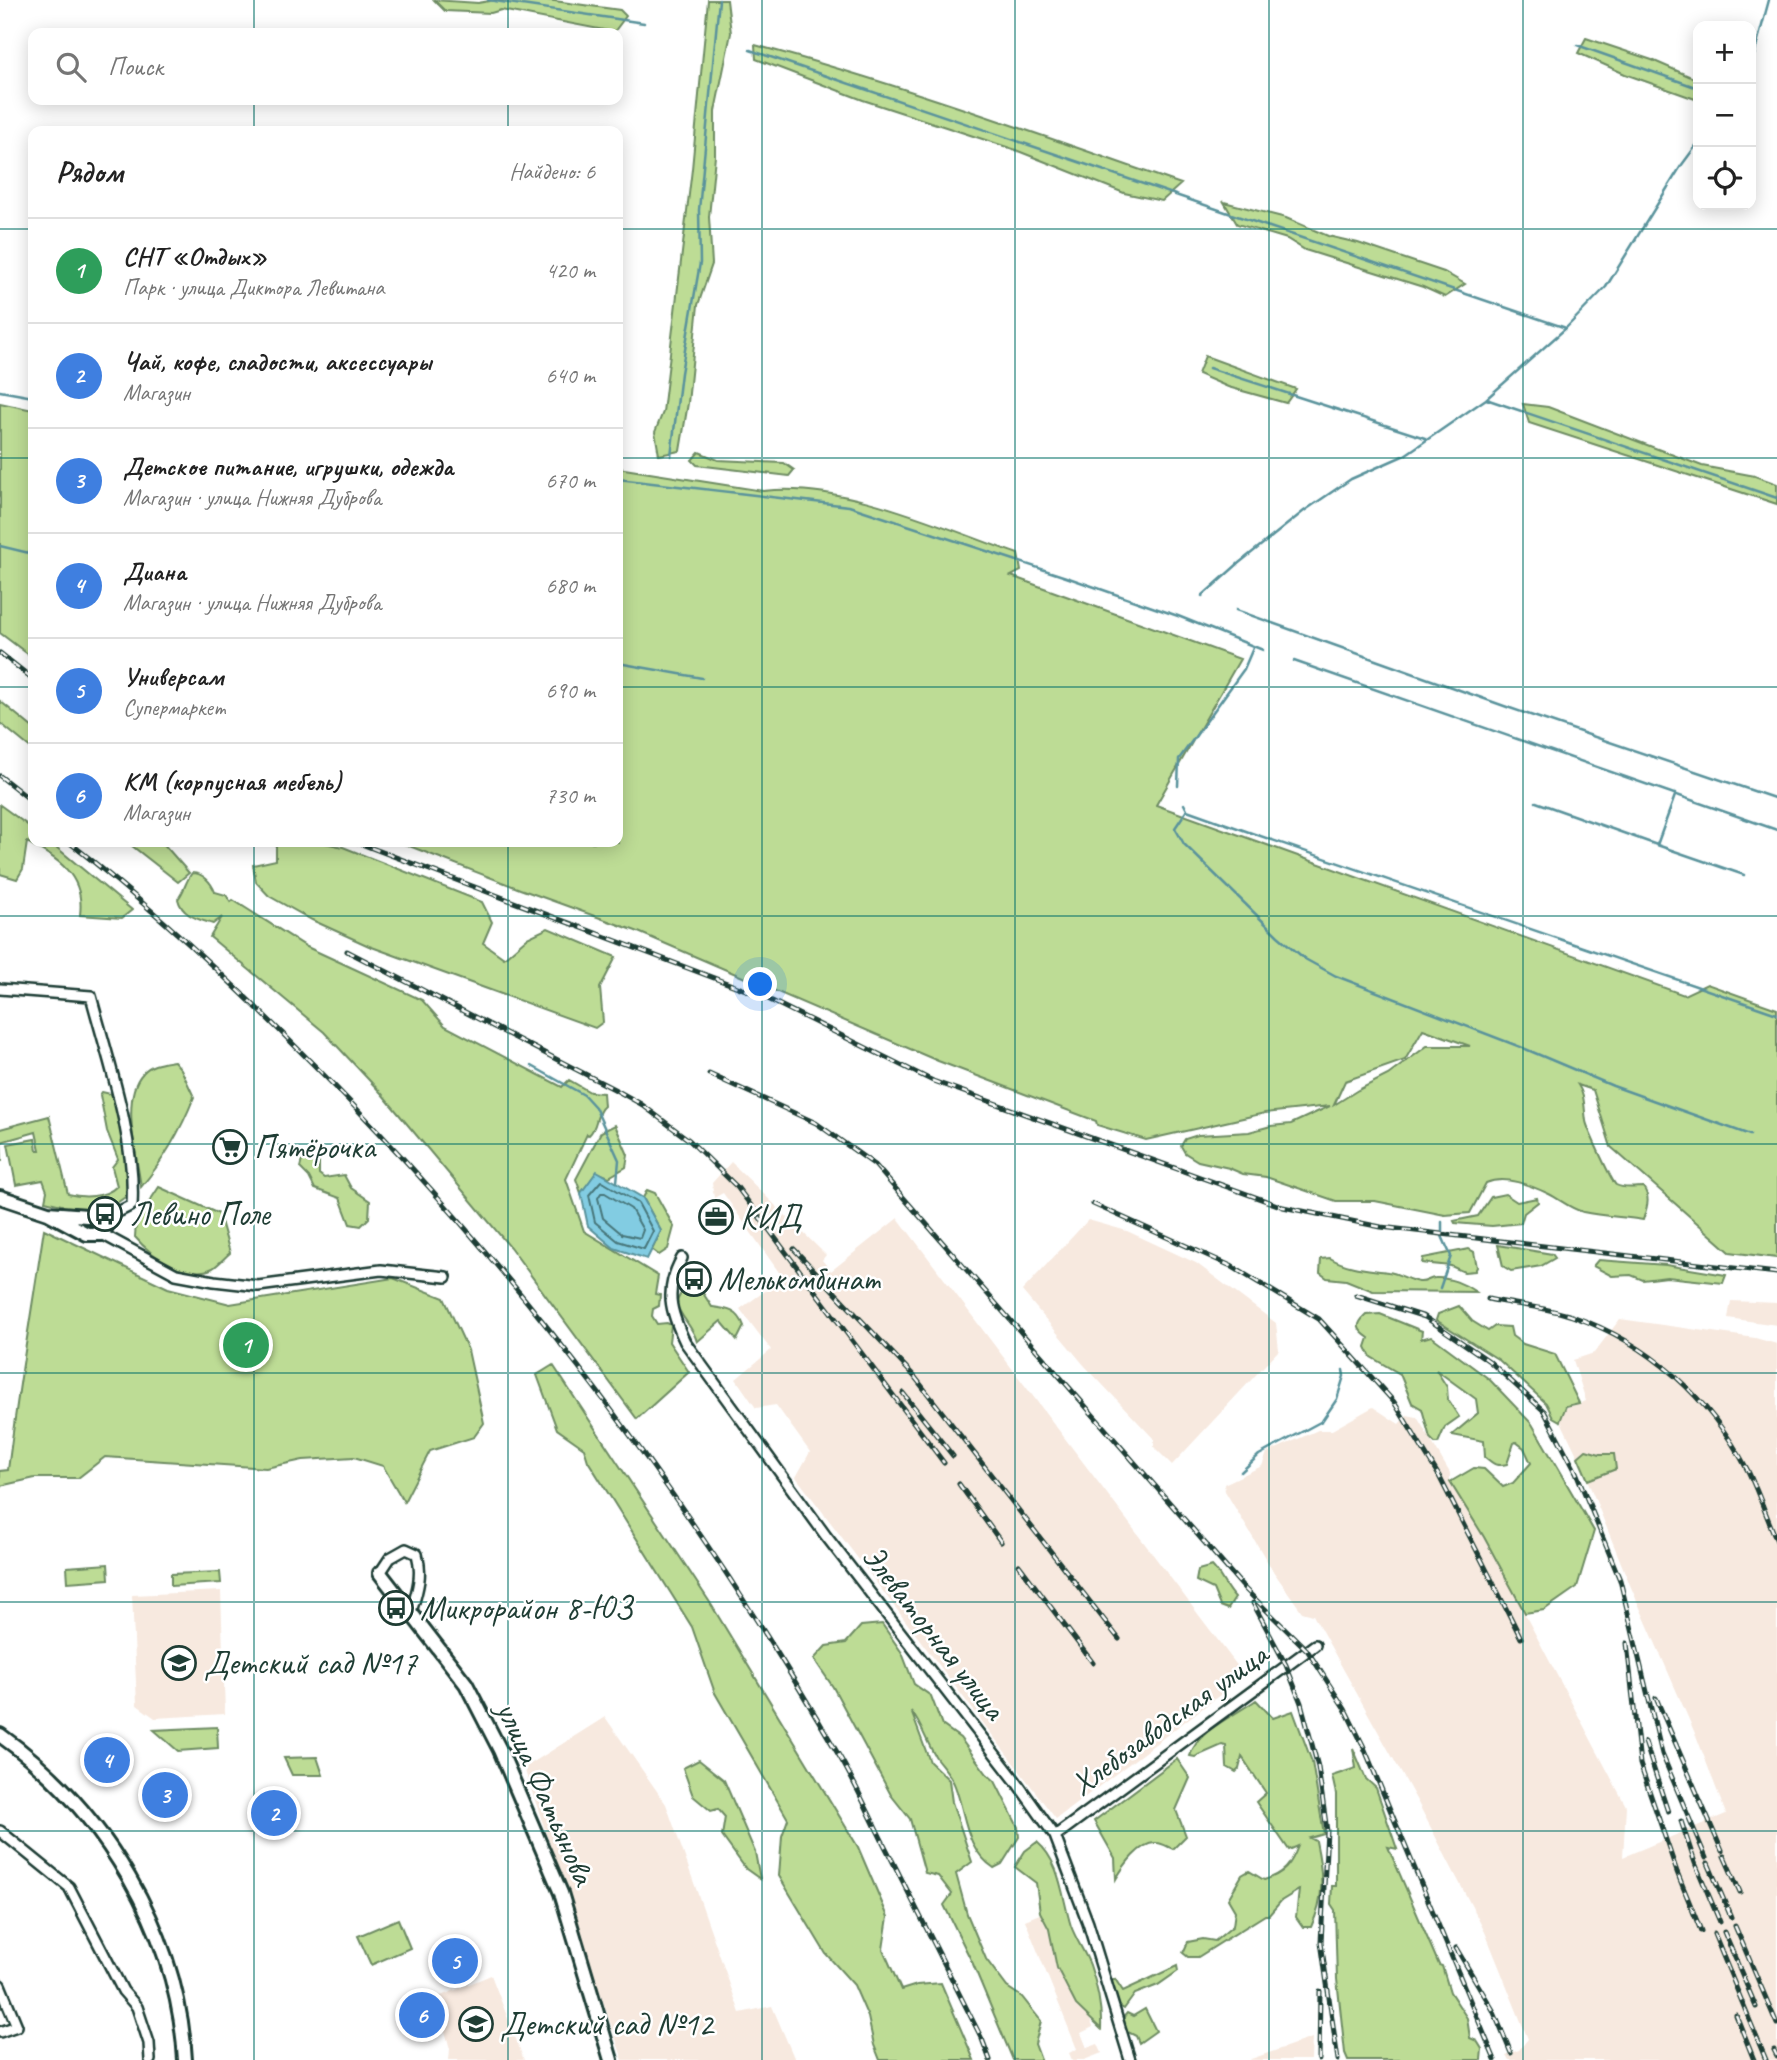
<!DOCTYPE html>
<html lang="ru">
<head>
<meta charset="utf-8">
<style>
  body { margin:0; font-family:Caveat,sans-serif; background:#f2f2f2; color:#222 }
  .controls { position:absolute; right:21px; top:21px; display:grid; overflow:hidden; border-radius:14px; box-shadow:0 4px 18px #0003 }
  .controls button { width:63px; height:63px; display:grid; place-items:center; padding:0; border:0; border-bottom:2px solid #e0e0e0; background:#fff; color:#222; font:35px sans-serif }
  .you { position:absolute; left:761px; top:985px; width:24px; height:24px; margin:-18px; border:5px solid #fff; border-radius:50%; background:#1a73e8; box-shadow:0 0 0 10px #1a73e833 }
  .badge { display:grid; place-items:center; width:46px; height:46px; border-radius:50%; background:#111827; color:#fff; font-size:23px; font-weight:700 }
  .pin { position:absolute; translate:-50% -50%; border:4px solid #fff; box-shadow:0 2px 7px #0006 }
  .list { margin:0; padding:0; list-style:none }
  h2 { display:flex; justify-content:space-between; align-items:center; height:91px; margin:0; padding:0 28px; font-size:30px }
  h2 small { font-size:23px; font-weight:400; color:#767676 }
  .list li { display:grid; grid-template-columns:46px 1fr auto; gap:21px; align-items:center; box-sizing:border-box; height:105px; padding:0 28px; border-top:2px solid #e0e0e0 }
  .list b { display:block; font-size:26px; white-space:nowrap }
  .list p { margin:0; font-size:23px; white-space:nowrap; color:#767676 }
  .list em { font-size:23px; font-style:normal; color:#767676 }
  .icon { flex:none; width:38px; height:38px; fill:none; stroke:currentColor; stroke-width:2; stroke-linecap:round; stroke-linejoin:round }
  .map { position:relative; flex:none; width:1777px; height:2060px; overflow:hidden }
  .search { position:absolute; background:#fff; box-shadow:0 4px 18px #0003; left:28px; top:28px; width:595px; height:77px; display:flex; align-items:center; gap:18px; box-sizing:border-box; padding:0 24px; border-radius:14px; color:#767676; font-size:26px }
  .panel { position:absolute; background:#fff; box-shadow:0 4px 18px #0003; left:28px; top:126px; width:595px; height:721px; border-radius:14px }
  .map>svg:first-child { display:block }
  .built { fill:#f7e9df }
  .green { fill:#bddc95; stroke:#6e8c64; stroke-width:2; fill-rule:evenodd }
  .water { fill:#82cce2; stroke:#5a939c; stroke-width:2 }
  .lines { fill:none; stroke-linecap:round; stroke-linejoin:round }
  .shore { stroke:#47767a; stroke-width:2 }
  .stream { stroke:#5a939c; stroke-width:2.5 }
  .street-casing { stroke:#1f3d34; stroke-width:14 }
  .secondary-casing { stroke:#1f3d34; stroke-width:18 }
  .street { stroke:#fff; stroke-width:9 }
  .secondary { stroke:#fff; stroke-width:12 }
  .rail-casing { stroke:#1f3d34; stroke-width:5 }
  .rail { stroke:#fff; stroke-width:2.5; stroke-dasharray:8; stroke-linecap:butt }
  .grid { fill:none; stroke:#0f766e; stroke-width:2; stroke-opacity:0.55 }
  .labels { text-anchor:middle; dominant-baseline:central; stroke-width:5; stroke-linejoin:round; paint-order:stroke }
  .poi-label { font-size:33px; fill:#1f3d34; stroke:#fff; text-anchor:start }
  .street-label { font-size:33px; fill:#1f3d34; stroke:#fff }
</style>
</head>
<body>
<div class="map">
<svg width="1777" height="2060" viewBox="0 0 1777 2060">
  <rect width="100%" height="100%" fill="#fff"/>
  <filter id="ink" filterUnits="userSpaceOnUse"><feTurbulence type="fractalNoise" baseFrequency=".0143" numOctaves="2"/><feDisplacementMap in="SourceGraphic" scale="14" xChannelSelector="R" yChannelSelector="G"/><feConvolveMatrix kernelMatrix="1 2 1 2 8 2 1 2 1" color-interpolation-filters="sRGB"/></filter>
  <g filter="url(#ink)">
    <path class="built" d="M731,1162L826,1255L822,1260L831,1271L898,1218L1245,1676L1056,1819L796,1477L810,1452L776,1405L756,1408L736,1379L771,1350L740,1309L783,1278L723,1193L714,1198L712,1183Z
      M1088,1220L1127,1231L1196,1263L1276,1323L1279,1350L1172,1465L1154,1447V1439L1084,1365L1022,1291Z
      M1731,1301L1777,1303V1325L1728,1318Z
      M1620,1319L1755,1338L1777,1344V2060H1509L1506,2055L1519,2050L1528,2039L1485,1932L1417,1801L1313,1615L1302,1612L1273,1571L1225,1491L1224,1484L1262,1466L1267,1453L1318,1430H1332L1373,1407L1399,1424L1407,1415L1417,1417L1450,1473V1482L1484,1537L1626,1806L1623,1857L1726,1814L1697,1738L1630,1585L1578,1457L1556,1411L1586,1401L1573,1360L1594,1353Z
      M221,1591L225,1714L155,1718L137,1705L132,1595Z
      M605,1717L666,1804L740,2013L772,2006L795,2060H623L524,1768Z
      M1047,1911L1093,2027L1081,2033L1087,2048L1098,2044L1102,2053L1084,2060H1072L1069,2053L1077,2049L1025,1920Z
      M491,1975L524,2060H449L450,2049L436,1998Z
      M1312,2038L1311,2060H1250L1251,2059Z"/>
    <path class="green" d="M434,0L478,3L495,0H547L620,10L626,16L614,32L501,10L491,13L445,11Z
      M708,0H727L731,33L715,111V156L709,217L712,264L698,305L688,403L680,451L659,455L655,432L663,412L692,169Z
      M1586,38L1652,60L1698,80V100L1625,74L1578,53Z
      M755,45C900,84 1040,135 1181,184L1162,201L1124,193L1013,149L863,100L756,59Z
      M1224,202L1286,218L1328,236L1358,243L1444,272L1465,284L1445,297L1423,287L1305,250L1287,239L1237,224Z
      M1205,356L1296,389L1286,403L1228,387L1198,374Z
      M0,403L33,410V658L0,633Z
      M1523,404L1548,407L1702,466L1755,476L1777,484V504L1529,423Z
      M699,452L718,460L784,463L794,470L789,476L697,465L692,460Z
      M618,468L763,491C843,481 941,527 1018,554L1021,571L1011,576L1240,659L1156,805L1684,995L1707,984L1777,1009V1258L1730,1252L1611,1147L1593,1090L1578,1085C1585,1095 1584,1107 1586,1121C1587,1128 1612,1182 1616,1185C1623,1189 1635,1187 1643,1187C1651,1198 1647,1207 1643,1220C1623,1217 1602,1216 1583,1212C1569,1208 1561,1200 1549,1194C1530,1185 1505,1175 1486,1183L1470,1213L1445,1215L1375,1201H1336L1266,1177L1243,1174L1229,1168L1198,1161L1185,1153L1181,1146L1185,1139L1198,1135L1249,1132L1271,1126L1291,1124L1330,1106L1265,1113L1146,1140L1097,1125L1096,1121L938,1061L636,931L520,889L399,842H618ZM1423,1029L1470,1046H1427L1388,1075L1358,1090L1334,1105L1345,1081L1405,1060Z
      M0,701L33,728V750L0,723Z
      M0,805L33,829V842H50L132,910L122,918L80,915C85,875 58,859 27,842L23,869L17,879L0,874Z
      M127,842H162L189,873L178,882Z
      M276,842H320L343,847L482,902L492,922L483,943L504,958L527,938L548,928L616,957L600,988L603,1022L595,1028L369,946L312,920L269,896L256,882L253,865L276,860Z
      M192,873C203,873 211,882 215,892L226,895L231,902L233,900L307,947L422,1000L445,1026L562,1087L569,1080L590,1092L603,1093L604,1106C595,1113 598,1127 589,1135L587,1134L566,1179L584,1231L658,1276L655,1294L660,1295L659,1306L653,1309L652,1316L657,1324L667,1323L671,1325L669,1342L689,1372L637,1419L510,1247L382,1094L324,1032L210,937L222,917L213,924C198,919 182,916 178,899C185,890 185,882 192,873Z
      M174,1061L181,1069L194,1097C181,1130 164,1160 141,1187C137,1156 120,1097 143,1073C150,1064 163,1063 174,1061Z
      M102,1092L111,1094L115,1102L126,1158L128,1195L114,1205L99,1204L72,1213L63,1211L62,1205L45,1201L47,1191L43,1180L16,1185L8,1144L35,1139L37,1150H40L36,1132L1,1142L2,1160L0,1162V1129L49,1116L68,1194C83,1198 105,1198 117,1186L112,1167L118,1159L107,1131L100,1095Z
      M615,1125L628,1155L626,1167L609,1177L597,1172L581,1193L576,1179L601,1132Z
      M308,1157L319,1162V1174L324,1178L344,1175L351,1188L370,1201L369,1218L361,1226L350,1224L340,1198L315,1189L309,1177L300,1168L302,1160Z
      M159,1187L219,1214L230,1253C225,1257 219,1264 213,1268C186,1281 151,1256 135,1237L136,1222Z
      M647,1190L655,1193L674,1227L668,1249L659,1255L652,1250L661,1231L643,1198Z
      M1505,1194L1517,1202L1537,1198L1538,1202L1524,1213L1521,1223L1492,1226L1455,1223L1454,1221L1478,1216L1491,1197Z
      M44,1229L168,1288L230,1304L393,1278L444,1298L468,1350L484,1423L474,1437L430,1451L404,1502L383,1466L354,1457L303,1460L266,1468L105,1457L78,1478H35L0,1486V1471L8,1470C18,1389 32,1309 44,1229Z
      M1498,1245L1552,1254L1555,1258L1541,1266L1511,1271L1503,1266Z
      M1469,1249L1474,1252L1477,1267L1475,1271L1464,1272L1451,1266L1422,1263L1423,1258Z
      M1330,1258C1349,1269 1367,1269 1388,1272C1399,1273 1409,1281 1419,1282C1426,1283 1429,1278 1435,1278C1449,1277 1465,1284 1476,1292L1373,1291L1346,1280L1327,1278L1320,1273L1321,1259Z
      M1598,1260L1666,1265L1726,1275L1723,1283L1667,1277L1643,1280L1631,1275L1612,1276L1593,1266Z
      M699,1287L712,1307C728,1309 738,1310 744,1326L737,1340L721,1321L697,1342C694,1328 681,1318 676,1303L681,1293Z
      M1459,1306L1472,1321L1488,1331L1495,1326L1510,1327L1512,1336L1523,1344L1555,1354L1579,1403L1566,1406L1560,1421L1553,1417L1546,1403L1499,1360L1436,1320L1438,1314Z
      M1380,1314L1422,1331L1421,1339L1431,1336L1489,1379L1532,1424L1594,1531L1577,1587L1544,1610L1525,1613L1484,1537L1450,1482L1474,1468L1484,1469L1503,1487L1513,1483L1531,1463L1524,1448L1516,1442L1514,1443L1507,1464C1497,1467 1493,1464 1485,1457L1484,1441L1452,1435L1478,1413L1476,1399L1436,1370L1447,1387L1448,1400L1459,1417L1445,1427L1438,1443H1435L1430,1438L1422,1409L1412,1403L1400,1374L1371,1357L1366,1347L1369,1338C1357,1330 1355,1325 1366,1315Z
      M553,1365L709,1601L858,1847L888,1917L883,1949L901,1990L917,1985L941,1983L974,2060H880L874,2045L868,2017L854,1985L826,1954L779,1876L782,1836L788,1819L715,1693L692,1627L588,1461L584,1448L557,1429L537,1375Z
      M1586,1450L1600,1454H1614L1616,1469L1588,1480L1578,1457Z
      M108,1564L109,1579L68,1582L67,1567Z
      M1212,1566C1222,1576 1225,1588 1235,1598L1228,1609L1220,1606L1213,1589L1196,1581L1198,1570Z
      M220,1572L221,1583L171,1586V1574Z
      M882,1624L902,1653L914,1684L931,1696L942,1725L960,1738L987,1774L995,1781L1018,1827L1019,1837L1002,1864L994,1868C965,1849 966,1815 955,1786C951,1775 944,1768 937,1759C927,1744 922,1725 911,1711L930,1762L949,1780L952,1802L972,1862L956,1874L967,1914L986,1959L1007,1987L1022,1997L1041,2021L1035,2044L1041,2060H1013L973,1964L944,1905L952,1894L938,1876L925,1873L910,1819L891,1795L833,1687L814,1659L826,1646L846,1643L861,1626Z
      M1256,1700L1273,1718L1293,1711L1312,1762L1324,1834L1310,1838L1316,1841C1323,1874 1325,1897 1311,1927H1303L1296,1917L1299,1890L1281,1901L1269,1915H1265L1198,1957H1188L1183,1953L1188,1942L1203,1939L1215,1941L1233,1926L1235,1911L1228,1899L1242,1875L1249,1871L1264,1880C1284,1874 1291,1865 1298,1846L1289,1850L1256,1802L1266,1793L1242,1757L1239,1769L1236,1772L1227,1767L1226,1746L1222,1745L1195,1757L1190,1756C1197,1730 1236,1715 1256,1700Z
      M217,1727L218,1748L178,1751L154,1730Z
      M1353,1748L1366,1779L1376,1788L1397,1849L1388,1847L1439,1965L1442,1966L1450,1992L1467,2018L1470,2038L1477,2041L1482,2049L1481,2060H1348L1345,2053L1337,1979L1335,1910L1331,1904L1332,1886H1336V1794L1332,1776L1356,1768Z
      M317,1757L323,1775H292L284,1758Z
      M1177,1759L1190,1778L1176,1810L1186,1836L1173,1849C1168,1847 1162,1843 1157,1843C1140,1841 1123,1867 1116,1879L1115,1858L1094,1821Z
      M699,1760L724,1780L755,1852L760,1879L746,1869L722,1836L725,1817L718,1809L711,1811L693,1796L683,1768Z
      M1037,1842C1061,1862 1062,1898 1071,1926C1076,1940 1085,1952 1090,1965C1097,1985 1102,2008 1101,2029L1076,2005L1057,1968L1049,1929L1040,1912L1036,1883L1015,1867L1025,1851Z
      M398,1919L410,1948L371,1965L358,1936Z
      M1177,1966L1178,1971L1158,1985L1135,1994L1124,2009L1115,2003L1108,1984L1115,1979L1123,1991Z
      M1145,2009L1156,2031L1139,2043L1136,2036L1128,2032L1122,2019L1127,2013L1133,2016Z"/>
    <path class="water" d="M597,1171L643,1198L661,1231L647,1259L614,1248L588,1226L581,1193Z"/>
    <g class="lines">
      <path class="shore" d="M601,1181L638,1203L653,1231L644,1249L618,1241L595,1222L589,1195Z
        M601,1193H605L631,1209L643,1230L640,1238L622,1234L603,1218L598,1198Z"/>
      <path class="stream" d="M488,0L644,23
        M1577,45L1698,88
        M750,50L1566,328
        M1751,66L1769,0
        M1209,368L1425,438
        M0,391L33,397
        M1486,399L1777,498
        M671,456L681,373L700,263L699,210L719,0
        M618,479L849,506L1066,577L1178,616L1263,650
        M0,546L33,554
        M1202,596L1239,563L1304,511L1351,479L1405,455L1486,399L1566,328L1606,287L1681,166L1698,143
        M1236,610L1507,707L1777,799
        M1294,661L1777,830
        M618,663L702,678
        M1178,786L1179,759L1244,669L1253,648
        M1676,793L1657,845L1744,875
        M1536,802L1657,845
        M1184,804L1187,810L1246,831L1777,1014
        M1187,810L1175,828L1184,844L1278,936L1305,959L1336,976L1523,1048L1613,1086L1750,1135
        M532,1066L584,1095L595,1107L619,1160L617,1182
        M1440,1288L1451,1256L1442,1236V1222
        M1241,1472L1259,1455L1322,1421L1337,1399L1344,1376L1343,1370"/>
      <g class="street-casing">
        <path id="street" d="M0,989L91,996C108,1060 136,1140 132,1205L104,1219
          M102,1234L176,1274L214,1281L258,1286L381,1270L446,1277
          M682,1258C664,1290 670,1311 685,1342L826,1536L1015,1780L1055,1836L1088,1923L1130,2060
          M380,1573L390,1558L406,1549L417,1554C423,1575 417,1592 411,1612
          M0,1831L69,1887L123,1991L137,2007L149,2043L150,2060
          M1055,1836L1315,1645
          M0,1985L17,2026L0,2032"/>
      </g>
      <g class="secondary-casing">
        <path id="secondary" d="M0,1197L48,1213L87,1234H102L106,1227L104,1219L100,1217L48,1213
          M380,1573L466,1684L500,1750L561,1893L611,2060
          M0,1735C104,1809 178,1932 185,2060"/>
      </g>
      <use href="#street" class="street"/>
      <use href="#secondary" class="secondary"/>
      <g class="rail-casing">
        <path id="rail" d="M0,653L33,679
          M0,776L33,802
          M69,842C151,907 228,978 301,1052C512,1262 692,1501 841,1759C859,1790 873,1823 889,1854C920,1916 951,1977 982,2039L990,2060
          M356,842L764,997L933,1081L1283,1207L1381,1227L1777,1273
          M347,951L614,1089L641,1104L689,1140L737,1187L944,1463
          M709,1074L816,1123L875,1165L1245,1589L1307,1650L1345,1709L1363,1745L1495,2060
          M1093,1204L1231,1266L1319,1319L1394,1402L1439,1476L1521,1638
          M794,1249L914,1376L1119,1639
          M1356,1295L1425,1317L1489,1361L1544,1411L1576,1472L1620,1580L1662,1754L1706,1858
          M1488,1299C1515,1305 1546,1307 1572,1316C1650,1343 1710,1398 1748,1471C1759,1494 1767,1518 1777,1541
          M903,1393L953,1456
          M959,1484L1001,1542
          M1019,1565L1093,1663
          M1253,1603L1286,1665L1301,1703L1318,1767L1327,1831L1321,1942L1338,2060
          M1627,1643L1640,1764L1677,1872L1701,1931
          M1656,1698L1722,1851
          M1645,1742L1668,1812
          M1681,1821L1695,1863L1720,1922
          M1724,1856L1740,1892
          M1708,1863L1731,1917
          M1735,1926L1777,2024
          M1724,1932L1756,2007
          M1714,1934L1766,2060
          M1456,1948L1493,2010L1511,2053
          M1736,2015L1754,2060
          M1774,2050L1777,2056
          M1319,2060L1320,1991"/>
      </g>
      <use href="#rail" class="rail"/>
    </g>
  </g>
  <path class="grid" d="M254,0V33M508,0V33M762,0V2060M1015,0V2060M1269,0V2060M1523,0V2060M254,100V131M508,100V131M0,229H33M618,229H1777M0,458H33M618,458H1777M0,687H33M618,687H1777M254,842V2060M508,842V2060M0,916H1777M0,1144H1777M0,1373H1777M0,1602H1777M0,1831H1777"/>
  <defs>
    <g id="supermarket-ring" transform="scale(1.75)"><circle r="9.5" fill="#fff" stroke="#1f3d34" stroke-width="1.5"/><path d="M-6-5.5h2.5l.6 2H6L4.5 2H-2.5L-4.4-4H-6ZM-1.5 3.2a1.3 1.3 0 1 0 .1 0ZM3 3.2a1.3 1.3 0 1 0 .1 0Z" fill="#1f3d34"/></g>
    <g id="bus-ring" transform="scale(1.75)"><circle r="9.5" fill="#fff" stroke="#1f3d34" stroke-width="1.5"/><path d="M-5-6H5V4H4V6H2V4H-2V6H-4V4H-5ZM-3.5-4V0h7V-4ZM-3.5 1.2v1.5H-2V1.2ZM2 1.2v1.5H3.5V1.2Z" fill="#1f3d34"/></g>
    <g id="office-ring" transform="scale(1.75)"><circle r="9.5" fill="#fff" stroke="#1f3d34" stroke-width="1.5"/><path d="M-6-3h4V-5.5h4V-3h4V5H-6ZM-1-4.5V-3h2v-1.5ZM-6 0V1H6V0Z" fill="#1f3d34"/></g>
    <g id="school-ring" transform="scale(1.75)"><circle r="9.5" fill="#fff" stroke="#1f3d34" stroke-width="1.5"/><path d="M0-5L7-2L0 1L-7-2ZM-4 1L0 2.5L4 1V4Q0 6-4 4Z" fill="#1f3d34"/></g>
  </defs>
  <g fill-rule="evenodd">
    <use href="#supermarket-ring" x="230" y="1147"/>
    <use href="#bus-ring" x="105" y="1214"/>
    <use href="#office-ring" x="716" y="1217"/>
    <use href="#bus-ring" x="694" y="1279"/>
    <use href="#bus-ring" x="396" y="1608"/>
    <use href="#school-ring" x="179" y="1663"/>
    <use href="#school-ring" x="476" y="2024"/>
  </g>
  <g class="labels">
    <g class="poi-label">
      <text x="254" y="1147">Пятёрочка</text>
      <text x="130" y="1214">Левино Поле</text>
      <text x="740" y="1217">КИД</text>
      <text x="718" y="1279">Мелькомбинат</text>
      <text x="420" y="1608">Микрорайон 8-ЮЗ</text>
      <text x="204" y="1663">Детский сад №17</text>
      <text x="500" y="2024">Детский сад №12</text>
    </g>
    <g class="street-label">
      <text transform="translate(934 1632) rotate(52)">Элеваторная улица</text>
      <text transform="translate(1169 1719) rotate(-36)">Хлебозаводская улица</text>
      <text transform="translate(546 1793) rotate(66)">улица Фатьянова</text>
    </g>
  </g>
</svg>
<div class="controls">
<button>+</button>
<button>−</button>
<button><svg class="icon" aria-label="locate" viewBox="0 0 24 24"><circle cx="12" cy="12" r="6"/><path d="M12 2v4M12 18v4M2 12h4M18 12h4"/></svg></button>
</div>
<div class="you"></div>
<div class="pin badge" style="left:246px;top:1345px;background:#2e9e5b">1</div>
<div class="pin badge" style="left:274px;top:1813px;background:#3f7fe0">2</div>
<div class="pin badge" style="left:165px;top:1795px;background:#3f7fe0">3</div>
<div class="pin badge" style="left:107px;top:1760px;background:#3f7fe0">4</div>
<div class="pin badge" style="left:455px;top:1961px;background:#3f7fe0">5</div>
<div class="pin badge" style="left:422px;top:2015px;background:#3f7fe0">6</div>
<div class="search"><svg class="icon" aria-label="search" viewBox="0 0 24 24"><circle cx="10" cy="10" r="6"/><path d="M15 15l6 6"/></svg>Поиск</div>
<section class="panel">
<h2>Рядом<small>Найдено: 6</small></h2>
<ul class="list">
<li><span class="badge" style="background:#2e9e5b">1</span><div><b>СНТ «Отдых»</b><p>Парк · улица Диктора Левитана</p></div><em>420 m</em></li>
<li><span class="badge" style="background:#3f7fe0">2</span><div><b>Чай, кофе, сладости, аксессуары</b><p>Магазин</p></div><em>640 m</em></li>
<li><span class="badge" style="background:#3f7fe0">3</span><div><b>Детское питание, игрушки, одежда</b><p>Магазин · улица Нижняя Дуброва</p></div><em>670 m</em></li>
<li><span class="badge" style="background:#3f7fe0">4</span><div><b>Диана</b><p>Магазин · улица Нижняя Дуброва</p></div><em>680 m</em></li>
<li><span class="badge" style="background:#3f7fe0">5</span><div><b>Универсам</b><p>Супермаркет</p></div><em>690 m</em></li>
<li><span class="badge" style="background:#3f7fe0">6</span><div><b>КМ (корпусная мебель)</b><p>Магазин</p></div><em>730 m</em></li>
</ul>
</section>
</div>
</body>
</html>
